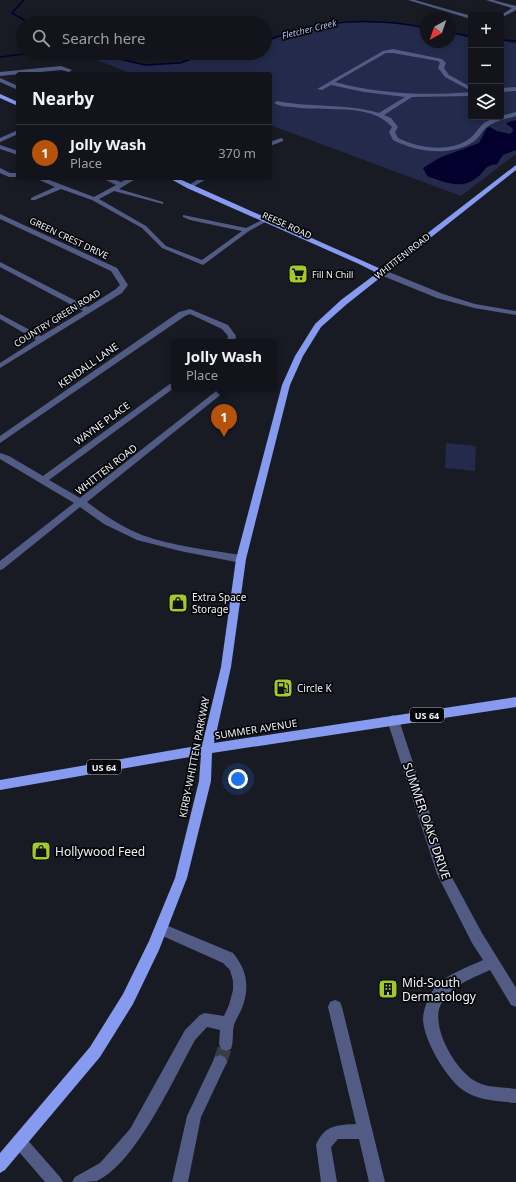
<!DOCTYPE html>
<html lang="en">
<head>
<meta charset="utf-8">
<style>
  body { margin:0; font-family:"Noto Sans",sans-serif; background:#202128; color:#f1f3f6 }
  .controls { position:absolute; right:12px; top:12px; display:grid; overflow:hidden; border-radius:4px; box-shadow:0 2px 10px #0003 }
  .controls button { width:36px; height:36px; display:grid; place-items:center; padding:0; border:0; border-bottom:1px solid #32333a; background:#13141b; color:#f1f3f6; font:20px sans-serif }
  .compass { position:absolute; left:420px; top:12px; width:36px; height:36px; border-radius:50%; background:#13141b; box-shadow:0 2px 10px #0003; rotate:220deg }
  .you { position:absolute; left:238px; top:779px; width:14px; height:14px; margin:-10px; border:3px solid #fff; border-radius:50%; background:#1a73e8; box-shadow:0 0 0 6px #1a73e833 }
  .badge { display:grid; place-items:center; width:26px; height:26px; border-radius:50%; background:#b45309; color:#fff; font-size:13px; font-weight:700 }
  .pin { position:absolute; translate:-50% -33px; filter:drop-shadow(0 1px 2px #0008) }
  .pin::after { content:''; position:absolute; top:21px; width:14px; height:12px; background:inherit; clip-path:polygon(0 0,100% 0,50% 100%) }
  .popup { position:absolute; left:171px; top:339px; width:106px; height:52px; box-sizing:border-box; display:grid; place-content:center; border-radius:4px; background:#13141b; filter:drop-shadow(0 1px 3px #0005); font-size:13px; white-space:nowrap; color:#9d9ea3 }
  .popup b { font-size:15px; color:#f1f3f6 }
  .popup::after { content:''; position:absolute; left:50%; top:100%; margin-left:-8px; border:8px solid transparent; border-top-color:#13141b }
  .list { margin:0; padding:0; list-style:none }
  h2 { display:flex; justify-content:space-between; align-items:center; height:52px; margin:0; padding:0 16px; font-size:17px }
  h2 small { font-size:13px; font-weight:400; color:#9d9ea3 }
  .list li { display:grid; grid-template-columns:26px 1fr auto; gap:12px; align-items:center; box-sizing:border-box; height:56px; padding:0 16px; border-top:1px solid #32333a }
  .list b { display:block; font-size:15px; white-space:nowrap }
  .list p { margin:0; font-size:13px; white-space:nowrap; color:#9d9ea3 }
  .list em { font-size:13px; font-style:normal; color:#9d9ea3 }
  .icon { flex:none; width:22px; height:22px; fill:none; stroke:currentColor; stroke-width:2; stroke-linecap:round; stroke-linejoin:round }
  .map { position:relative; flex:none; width:516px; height:1182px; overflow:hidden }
  .search { position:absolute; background:#13141b; box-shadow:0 2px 10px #0003; left:16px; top:16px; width:256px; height:44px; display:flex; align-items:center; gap:10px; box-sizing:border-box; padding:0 14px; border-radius:22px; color:#9d9ea3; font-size:15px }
  .panel { position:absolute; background:#13141b; box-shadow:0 2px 10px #0003; left:16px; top:72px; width:256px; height:108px; border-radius:4px }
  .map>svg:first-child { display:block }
  .green { fill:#232a4b }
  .water { fill:#04002d }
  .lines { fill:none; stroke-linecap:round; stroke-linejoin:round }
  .stream { stroke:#04002d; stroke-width:1.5 }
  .minor-tunnel { stroke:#393b44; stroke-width:14; stroke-dasharray:14 7; stroke-linecap:butt }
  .minor { fill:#515b84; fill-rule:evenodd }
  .major { fill:#869af0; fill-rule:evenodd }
  .labels { text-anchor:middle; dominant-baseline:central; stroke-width:3.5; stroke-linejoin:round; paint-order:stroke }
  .far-water-label { font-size:9px; font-style:italic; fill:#b2bff1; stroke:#050609 }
  .far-street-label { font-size:9px; fill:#f0f2f8; stroke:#050609 }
  .far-poi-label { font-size:9px; fill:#f0f2f8; stroke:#050609; text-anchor:start }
  .shield { fill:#050609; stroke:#aaabb0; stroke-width:1 }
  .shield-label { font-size:9px; font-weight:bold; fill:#f0f2f8 }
  .street-label { font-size:10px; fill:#f0f2f8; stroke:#050609 }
  .poi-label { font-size:10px; fill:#f0f2f8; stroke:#050609; text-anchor:start }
  .near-street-label { font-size:12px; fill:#f0f2f8; stroke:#050609 }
  .near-poi-label { font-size:12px; fill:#f0f2f8; stroke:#050609; text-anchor:start }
</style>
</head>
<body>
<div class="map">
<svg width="516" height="1182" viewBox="0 0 516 1182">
  <rect width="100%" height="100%" fill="#191b24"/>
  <path class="green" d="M341,21H381L426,28V42H450V32L471,37V117H501V40L516,44V154L461,196L270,125V74H133L78,53L107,56L145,65L180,63L209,53H265V41L295,31Z
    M446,443L476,446L475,471L445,468Z"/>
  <path class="water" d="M516,120V150L503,155L497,164C485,166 487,168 480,175C463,191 447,183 427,176L423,168L439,158L479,143L487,128L490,127L497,131L510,134L513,131L512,128L506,124L508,122Z"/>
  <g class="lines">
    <path class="stream" d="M24,0L12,13L29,23
      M450,32L471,37
      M501,40L516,41
      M265,41C275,38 284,34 294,31C338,19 382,19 426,28
      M72,53L107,56L145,65L180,63L209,53
      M0,57L32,53"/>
    <path class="minor-tunnel" d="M220,1062L226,1044"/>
    <path class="minor" d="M408,0H415L471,16V19Z
      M486,0H493L516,6V10L501,18V15L512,8Z
      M393,49L442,59L446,63L444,68L449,75L471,87V91L445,77L438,68L440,63L438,61L393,53H386L335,82C380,94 425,96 471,92V96L412,97L384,115L391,118L398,127L395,132L398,138C418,148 449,153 469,139C475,135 478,128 484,123C493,117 506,115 516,112V116C507,119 498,120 490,125C482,129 480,138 473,142C450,157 416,152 393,140L389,132L392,127C371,102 322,112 292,107C286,107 279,106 274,103L277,101C311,108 346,103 379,113L405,97L364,92L331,85L322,90L317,89L383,51Z
      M61,66L72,70L69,72L61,70L0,76V72Z
      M0,78L18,86V90L0,82Z
      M516,87V91L501,92V88Z
      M18,130V134L0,142V138Z
      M281,138L283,139V141L270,146V142Z
      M0,145L18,151V155L0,149Z
      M0,168L10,173H18V177H9L0,173Z
      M35,178H44L94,197L116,185L102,178H110L121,182L129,178H137L119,189L163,202V204L114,191L99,199L146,226L166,246L202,260L242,231L190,220L183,217V215L246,228L264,219L269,220L249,231L203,265L162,248L142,228L92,200L61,189L35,200H31V198L55,187Z
      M200,178H208L191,188L186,187Z
      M0,214L117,268L128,285L122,293L0,368V363L36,340L0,319V314L41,336L83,311L0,267V262L88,307L116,289L120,285L111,271L0,219Z
      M378,270H384L443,294L475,304L516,311V315L474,308L437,298L378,274Z
      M190,309L228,325L236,336L235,342H227L228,336L222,329L190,314L185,316L0,443V436L179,312Z
      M174,381V388L49,480L80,498L220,388H229L87,502C104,515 122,527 142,535C171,546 210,550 241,555L244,556L246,559L244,562L241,563L180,551L137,540L104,524L80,507L3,569L0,570V561L74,503L0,459V453L9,456L43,476Z
      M393,715L397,717L399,720L449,872L482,933L516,988V1007L511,1005L490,970C473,978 452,985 442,1002C428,1024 456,1072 477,1082C488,1088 504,1087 516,1089V1103C499,1101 481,1101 466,1092C448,1082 424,1041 423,1020C423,1010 428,997 434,989C446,974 466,968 483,960L472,943L437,874L387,720L389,717Z
      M161,923L233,953C247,970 250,987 242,1008C240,1013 236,1019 234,1025C232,1033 234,1041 231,1049L226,1051L221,1049L219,1044L220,1030L207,1027L195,1040C174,1078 136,1163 97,1181C90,1182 80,1182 72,1182L75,1177L100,1163L130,1129L185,1030L200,1015L205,1013L224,1016L229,1005L233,990V981L230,970L223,963L156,933L155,929L156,925Z
      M335,1000L340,1002L342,1007L385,1182H369L359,1139H338L331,1147L337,1182H321L316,1145C324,1125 337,1125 356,1124L328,1007L330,1002Z
      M220,1055L225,1057L227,1062L201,1117L188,1182H172L187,1116L215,1057Z
      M19,1134L24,1136L60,1177L63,1182H45L14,1146L12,1141L14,1136Z"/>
    <path class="major" d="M0,94L18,102V106L0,98Z
      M516,165V170L347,304L321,327L303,356L290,385L246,559L231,667L214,743L516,697V707L212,753L211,781L187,878L159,950L133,1004L100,1057L5,1170L0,1173V1153L90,1047L123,994L149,941L175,878L199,781L201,755L0,790V780L202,745L221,667L236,559L282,385L295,356L315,324L341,300L377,273L359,264L187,188L169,178H177L381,269Z"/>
  </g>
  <defs>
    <g id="supermarket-square" transform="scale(1)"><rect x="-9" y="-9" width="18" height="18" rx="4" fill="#a2c928" stroke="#050609"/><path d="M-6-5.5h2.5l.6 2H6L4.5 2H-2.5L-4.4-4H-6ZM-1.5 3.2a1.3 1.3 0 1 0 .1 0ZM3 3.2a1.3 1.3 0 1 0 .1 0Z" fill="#111"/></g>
    <g id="shop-square" transform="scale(1)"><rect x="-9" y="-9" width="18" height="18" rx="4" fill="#a2c928" stroke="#050609"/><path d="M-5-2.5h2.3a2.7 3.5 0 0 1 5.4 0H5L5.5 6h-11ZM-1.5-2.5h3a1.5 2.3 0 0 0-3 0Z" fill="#111"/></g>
    <g id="fuel-square" transform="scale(1)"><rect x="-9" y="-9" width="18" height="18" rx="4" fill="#a2c928" stroke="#050609"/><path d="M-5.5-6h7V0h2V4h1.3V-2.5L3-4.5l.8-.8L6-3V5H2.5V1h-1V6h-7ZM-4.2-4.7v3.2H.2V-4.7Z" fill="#111"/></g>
    <g id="building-square" transform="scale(1)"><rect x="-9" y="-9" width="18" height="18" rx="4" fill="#a2c928" stroke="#050609"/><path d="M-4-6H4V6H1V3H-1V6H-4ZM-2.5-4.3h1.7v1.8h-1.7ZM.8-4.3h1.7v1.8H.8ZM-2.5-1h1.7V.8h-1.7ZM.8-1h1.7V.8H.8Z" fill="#111"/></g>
  </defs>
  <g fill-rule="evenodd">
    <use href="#supermarket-square" x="298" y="274"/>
    <use href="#shop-square" x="178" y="603"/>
    <use href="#fuel-square" x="283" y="688"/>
    <use href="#shop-square" x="41" y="851"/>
    <use href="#building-square" x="388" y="989"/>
  </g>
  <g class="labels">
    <g class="far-water-label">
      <text transform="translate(309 29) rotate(-14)">Fletcher Creek</text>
    </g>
    <g class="far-street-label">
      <text transform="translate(287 225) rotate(24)">REESE ROAD</text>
      <text transform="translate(69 238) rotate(25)">GREEN CREST DRIVE</text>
      <text transform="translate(402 256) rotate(-38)">WHITTEN ROAD</text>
      <text transform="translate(57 318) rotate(-32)">COUNTRY GREEN ROAD</text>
    </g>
    <g class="far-poi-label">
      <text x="312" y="274">Fill N Chill</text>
    </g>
    <g class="shield">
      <rect x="410" y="708" width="34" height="14" rx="3"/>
      <rect x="87" y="760" width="34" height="14" rx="3"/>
    </g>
    <g class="shield-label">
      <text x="427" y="715">US 64</text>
      <text x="104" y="767">US 64</text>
    </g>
    <g class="street-label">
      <text transform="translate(88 365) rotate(-35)">KENDALL LANE</text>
      <text transform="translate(102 423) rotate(-36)">WAYNE PLACE</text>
      <text transform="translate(106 469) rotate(-38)">WHITTEN ROAD</text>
      <text transform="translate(256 729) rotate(-9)">SUMMER AVENUE</text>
      <text transform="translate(194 757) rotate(-79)">KIRBY-WHITTEN PARKWAY</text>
    </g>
    <g class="poi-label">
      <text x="192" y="597">Extra Space<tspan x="192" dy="12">Storage</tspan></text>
      <text x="297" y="688">Circle K</text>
    </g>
    <g class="near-street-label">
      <text transform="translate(427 821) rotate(71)">SUMMER OAKS DRIVE</text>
    </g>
    <g class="near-poi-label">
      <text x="55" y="851">Hollywood Feed</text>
      <text x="402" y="982">Mid-South<tspan x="402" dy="14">Dermatology</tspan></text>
    </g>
  </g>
</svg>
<div class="controls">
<button>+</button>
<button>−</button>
<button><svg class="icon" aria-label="layers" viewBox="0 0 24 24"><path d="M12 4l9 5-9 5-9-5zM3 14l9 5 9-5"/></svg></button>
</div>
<svg class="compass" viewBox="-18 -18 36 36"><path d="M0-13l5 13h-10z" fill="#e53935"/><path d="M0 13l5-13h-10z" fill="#9d9ea3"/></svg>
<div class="you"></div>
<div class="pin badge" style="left:224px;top:437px">1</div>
<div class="popup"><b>Jolly Wash</b>Place</div>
<div class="search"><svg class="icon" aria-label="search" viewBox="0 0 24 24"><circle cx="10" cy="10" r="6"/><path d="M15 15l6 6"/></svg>Search here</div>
<section class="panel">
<h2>Nearby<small></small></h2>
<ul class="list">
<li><span class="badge">1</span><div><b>Jolly Wash</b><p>Place</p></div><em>370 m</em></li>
</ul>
</section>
</div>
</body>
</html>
